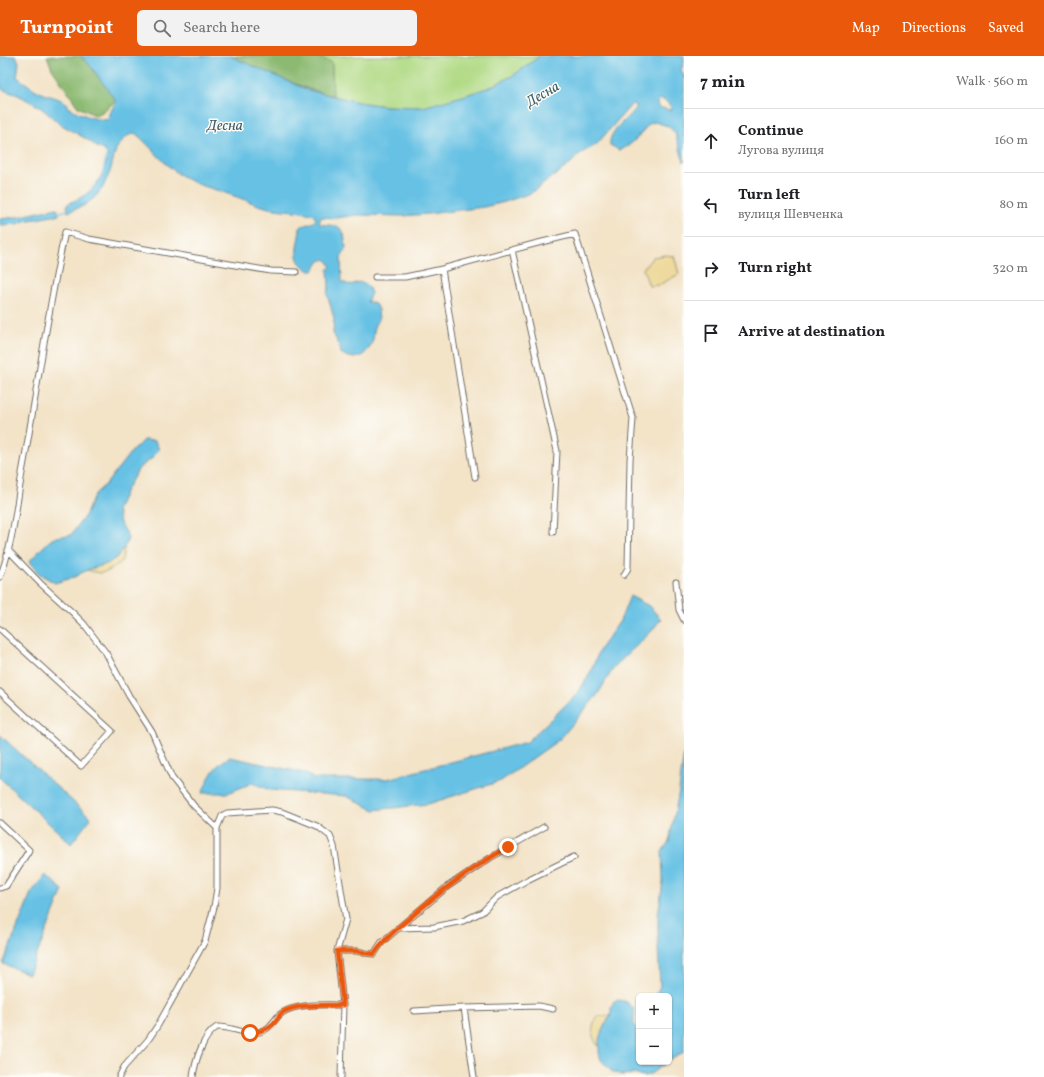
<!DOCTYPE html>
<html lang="en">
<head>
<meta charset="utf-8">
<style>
  body { margin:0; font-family:Vollkorn,serif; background:#f2f2f2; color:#202124 }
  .controls { position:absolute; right:12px; bottom:12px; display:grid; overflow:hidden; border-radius:6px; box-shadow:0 1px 3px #0004 }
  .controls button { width:36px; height:36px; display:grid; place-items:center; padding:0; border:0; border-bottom:1px solid #e0e0e0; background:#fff; color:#202124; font:20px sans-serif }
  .stop { position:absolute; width:12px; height:12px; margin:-9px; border:3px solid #ea580c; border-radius:50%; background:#fff }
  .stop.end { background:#ea580c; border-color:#fff; box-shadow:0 1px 4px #0008 }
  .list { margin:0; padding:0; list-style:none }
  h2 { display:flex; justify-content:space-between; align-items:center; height:52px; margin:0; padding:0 16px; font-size:17px }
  h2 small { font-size:13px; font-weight:400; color:#757577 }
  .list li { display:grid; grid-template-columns:26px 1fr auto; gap:12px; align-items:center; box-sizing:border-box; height:64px; padding:0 16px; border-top:1px solid #e0e0e0 }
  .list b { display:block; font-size:15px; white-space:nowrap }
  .list p { margin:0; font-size:13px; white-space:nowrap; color:#757577 }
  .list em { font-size:13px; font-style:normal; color:#757577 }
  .icon { flex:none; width:22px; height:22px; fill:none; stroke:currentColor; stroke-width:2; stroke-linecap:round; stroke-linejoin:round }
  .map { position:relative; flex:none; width:684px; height:1021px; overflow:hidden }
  header { display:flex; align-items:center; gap:24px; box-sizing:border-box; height:56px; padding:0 20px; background:#ea580c; color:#fff }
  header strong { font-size:19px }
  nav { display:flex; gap:22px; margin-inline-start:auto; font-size:14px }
  .search { width:280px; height:36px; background:#f2f2f2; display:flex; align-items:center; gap:10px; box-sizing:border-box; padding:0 14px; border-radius:6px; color:#757577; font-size:15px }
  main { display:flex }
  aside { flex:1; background:#fff }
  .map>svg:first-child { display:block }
  .green { fill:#b1da85; stroke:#6e8258 }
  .forest { fill:#8cba72; stroke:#5c724e }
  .sand { fill:#eeda9e; stroke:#8c8264 }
  .water { fill:#66c1e4; stroke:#487688; fill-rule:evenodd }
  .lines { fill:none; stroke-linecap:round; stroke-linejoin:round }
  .stream { stroke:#66c1e4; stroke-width:1.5 }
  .minor-casing { stroke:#716b62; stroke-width:7 }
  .minor { stroke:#fff; stroke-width:5 }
  .route { stroke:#ea580c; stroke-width:5 }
  .labels { text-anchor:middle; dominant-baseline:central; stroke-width:3; stroke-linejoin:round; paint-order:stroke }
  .water-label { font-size:15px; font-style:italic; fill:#40606c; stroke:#fdfcf7 }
</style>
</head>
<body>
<header>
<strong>Turnpoint</strong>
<div class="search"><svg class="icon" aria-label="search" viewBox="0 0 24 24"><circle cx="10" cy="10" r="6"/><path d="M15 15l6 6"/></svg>Search here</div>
<nav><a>Map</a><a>Directions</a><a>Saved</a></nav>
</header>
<main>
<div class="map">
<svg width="684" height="1021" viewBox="0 0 684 1021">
  <rect width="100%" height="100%" fill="#fdfcf7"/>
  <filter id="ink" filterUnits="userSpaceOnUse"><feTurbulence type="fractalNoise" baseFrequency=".025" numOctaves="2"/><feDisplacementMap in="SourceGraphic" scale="8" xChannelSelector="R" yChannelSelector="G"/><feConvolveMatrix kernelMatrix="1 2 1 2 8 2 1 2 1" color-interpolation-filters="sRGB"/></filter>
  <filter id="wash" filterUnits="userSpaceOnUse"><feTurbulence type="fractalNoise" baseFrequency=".012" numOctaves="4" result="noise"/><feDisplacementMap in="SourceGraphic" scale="16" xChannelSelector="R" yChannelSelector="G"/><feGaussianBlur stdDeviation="0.9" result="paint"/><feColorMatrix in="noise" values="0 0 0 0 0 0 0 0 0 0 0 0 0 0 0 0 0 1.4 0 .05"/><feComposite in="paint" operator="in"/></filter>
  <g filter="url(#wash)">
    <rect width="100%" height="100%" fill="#f3e3c7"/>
    <path class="green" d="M230,0H540L514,19L490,31L463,40L423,51L385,50L358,46L308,34Z"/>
    <path class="forest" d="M47,0H80L89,8L116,45L97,60L78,51L52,13Z
      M237,0H314L332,6L333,40C299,31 267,17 235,3Z"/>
    <path class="sand" d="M665,199L674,200L679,218L659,229L649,230L643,213L653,201Z
      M124,492L122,505C107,516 106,520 87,514C104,509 113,507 124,492Z
      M611,959C604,969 599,979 599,991C591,982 590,970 598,960Z"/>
    <path class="water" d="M0,0H16L19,6L17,21C26,27 34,34 44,38C53,41 60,42 68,48L67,51C82,58 90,63 107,64L116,45L89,8L80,0H230L308,34L358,46L385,50L423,51L463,40L490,31L514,19L540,0H684V7L681,14L684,20V106L675,77L668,70L655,66L649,68L634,85L628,90L619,94L610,89C608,75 628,62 636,53V49L632,48L596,89L578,99L569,109L531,137L505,146L484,151L428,158L402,160L356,159L336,162L321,161L319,168L337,170L341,173L344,178L346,192L341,202L342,226L350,229L359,226L368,230L371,237L367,246H373L378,252L379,264L375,268C374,273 374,279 373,284C368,300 355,307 341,297L338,287L333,277L334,262L327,238L329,231L328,213L331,210L326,203L320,205L313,215H310C289,204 299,189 300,172L302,170L314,166L316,163L314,159C299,154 284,155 269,152C255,149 242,142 228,138C209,131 197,130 180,119C162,107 151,90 135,77L127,80L116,93L110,116L102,133L93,143L83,150L68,156L67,148C92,138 102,126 108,100L105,95L97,91L88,84L60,68L40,51L18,39L6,35L0,32ZM660,43L666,45L671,51L670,54L658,51L657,47Z
      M57,152L59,159L24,165L18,168L0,169V163L17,161Z
      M143,384L155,385L159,393L151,403L139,412L126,434L117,454L120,467L126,476L128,483L124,492L116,502L107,508L87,514L74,521L55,527L38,517L30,505C33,501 50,483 54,482C59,480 65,480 71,479L86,458L95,438L106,428L130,397Z
      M630,540L649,550L661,563L650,577L614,611L598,638L560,683L501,725L428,748L374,754L346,740L270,734L252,727L228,737H202C210,720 213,710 230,701L305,717L314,723H387L527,686L578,637L589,619L600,593L620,565Z
      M0,679L91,762L71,788L0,722Z
      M684,695V996L669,1004V940H655L660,930L658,891V859L663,826L662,795L669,786L679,735Z
      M45,819L63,834L29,918L3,908L31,837Z
      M619,944L627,946L634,953V969L637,976L636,989L639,996V1006H667L652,1017L644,1020L632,1018L622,1019L611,1015L601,1004L599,998V983L605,968L611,959V951L614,945Z"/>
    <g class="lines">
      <path class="stream" d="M102,121L107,97
        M57,157L68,154"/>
    </g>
  </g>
  <g filter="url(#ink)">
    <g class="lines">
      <g class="minor-casing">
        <path id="minor" d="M512,194L557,395L553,476
          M442,213L475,421
          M375,221H405L442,213L534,188L575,178L633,362L630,404L628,512L624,519
          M8,494L40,527L73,557L84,568L106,597L129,640L152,676L172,722L194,750L217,772
          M0,521C13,488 16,451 22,417C37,337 47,256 65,176L89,183L241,210L271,215L296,216
          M676,526L679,554L684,564
          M0,573L112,675L81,710L0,636
          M0,767L29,794L28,796L6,830L0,832
          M398,872L434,871L463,865L482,856L497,841L529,823L574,801
          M337,895H357L365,897L374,898L382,886L447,831L490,802L544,771
          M464,952L539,950L553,953
          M414,955L464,952L474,1021
          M119,1021L124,1011L148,984L158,969L205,885L214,851L217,832V772L222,760L227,757L272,754L282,756L317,770L330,780L334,790L345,858L346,863L337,895L343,949L341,1021
          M193,1021C195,1006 203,979 217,971C231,970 245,980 259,976C272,973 273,963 282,957C296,947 326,949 343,949"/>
      </g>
      <use href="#minor" class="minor"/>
    </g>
  </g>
  <g class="lines" filter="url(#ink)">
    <path class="route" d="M250,977C259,976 267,974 273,968C277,964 279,959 283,956C300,947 324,950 343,949L337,895H357L365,897L374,898C384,883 397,872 411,861C441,834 474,811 508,791"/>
  </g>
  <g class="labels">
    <g class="water-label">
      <text transform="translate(543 39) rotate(-31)">Десна</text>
      <text x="225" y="70">Десна</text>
    </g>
  </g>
</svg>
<div class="controls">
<button>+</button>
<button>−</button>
</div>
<div class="stop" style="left:250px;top:977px"></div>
<div class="stop end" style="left:508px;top:791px"></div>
</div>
<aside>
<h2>7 min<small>Walk · 560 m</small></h2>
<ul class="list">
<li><svg class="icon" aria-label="ahead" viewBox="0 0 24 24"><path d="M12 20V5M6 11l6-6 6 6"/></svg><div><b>Continue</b><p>Лугова вулиця</p></div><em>160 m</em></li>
<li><svg class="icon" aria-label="left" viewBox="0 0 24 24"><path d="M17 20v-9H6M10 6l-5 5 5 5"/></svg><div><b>Turn left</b><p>вулиця Шевченка</p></div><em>80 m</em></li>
<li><svg class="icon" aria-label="right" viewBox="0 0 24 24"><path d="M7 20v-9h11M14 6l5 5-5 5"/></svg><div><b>Turn right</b></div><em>320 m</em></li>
<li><svg class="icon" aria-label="arrive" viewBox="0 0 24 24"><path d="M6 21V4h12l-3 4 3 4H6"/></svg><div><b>Arrive at destination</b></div></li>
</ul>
</aside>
</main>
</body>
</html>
